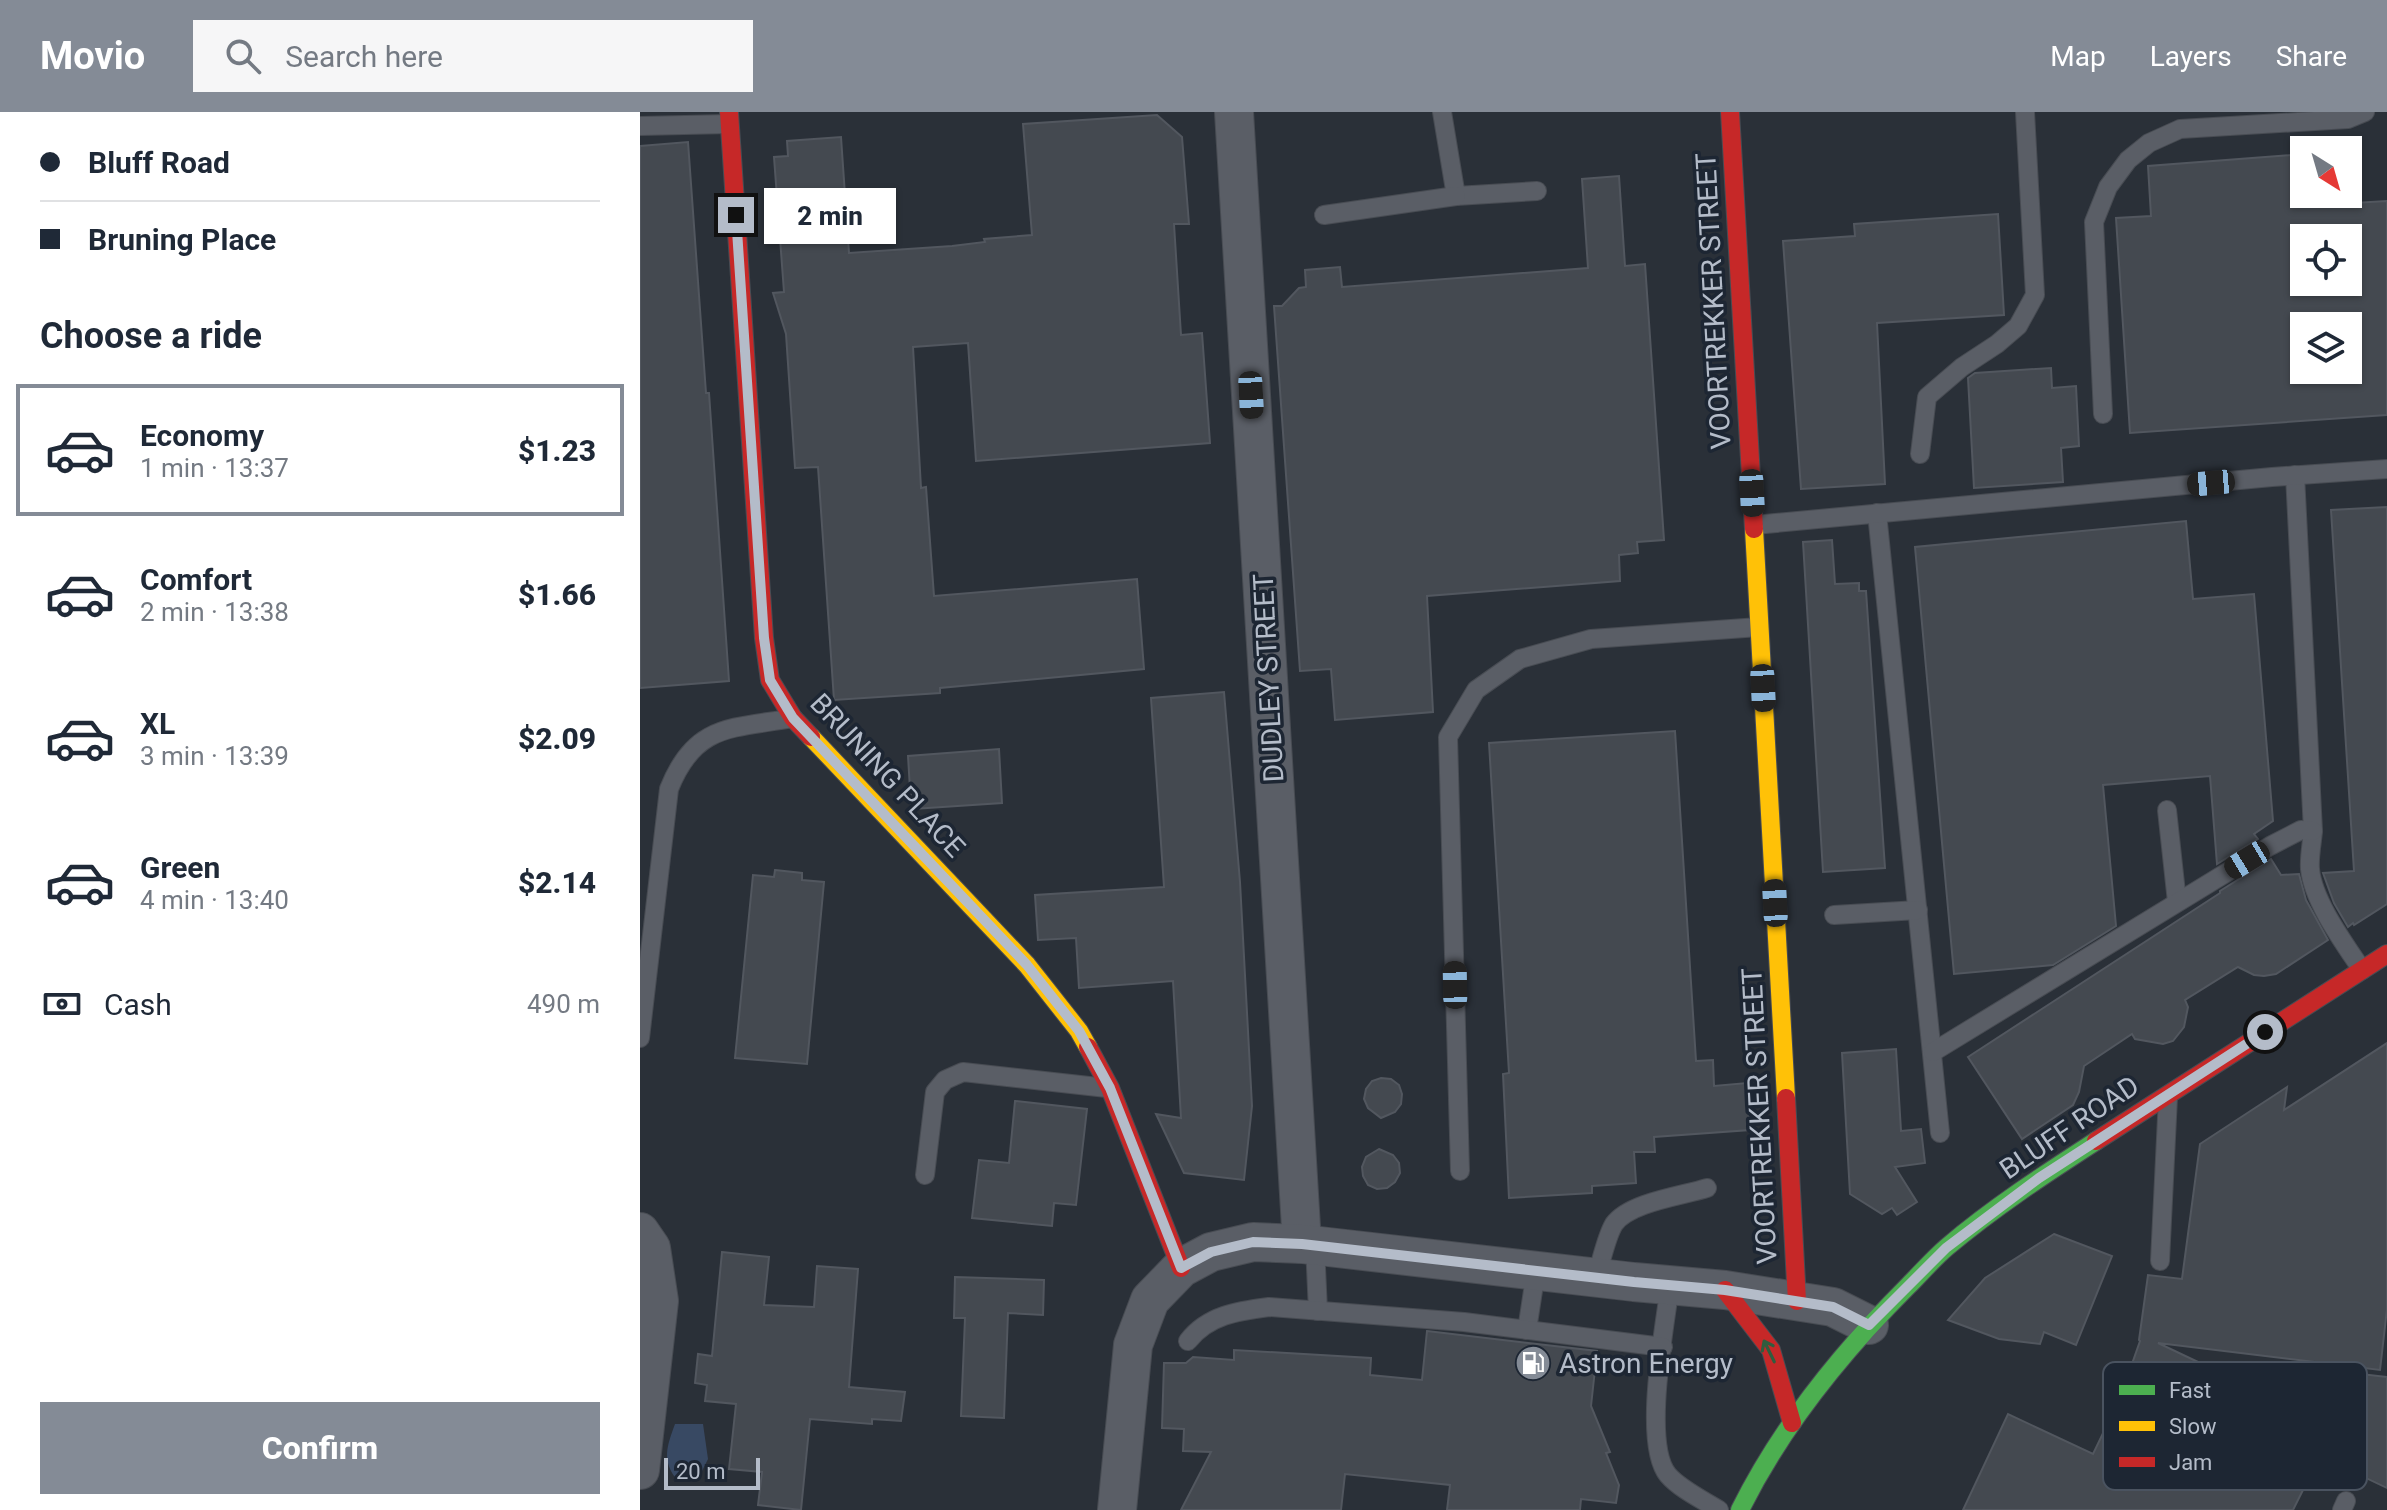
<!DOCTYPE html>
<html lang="en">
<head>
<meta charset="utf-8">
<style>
  body { margin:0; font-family:Roboto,sans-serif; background:#f6f6f7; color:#1f2937; height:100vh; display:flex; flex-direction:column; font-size:30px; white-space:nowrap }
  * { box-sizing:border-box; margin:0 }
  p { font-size:26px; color:#747a83 }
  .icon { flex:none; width:44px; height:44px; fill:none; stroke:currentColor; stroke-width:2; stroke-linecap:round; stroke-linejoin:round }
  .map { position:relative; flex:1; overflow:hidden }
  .panel { display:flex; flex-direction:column; background:#fff; width:640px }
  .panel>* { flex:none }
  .top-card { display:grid; align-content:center; height:176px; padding:0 40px; background:#fff }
  .needle { width:52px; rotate:143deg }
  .tools { position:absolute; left:1650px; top:24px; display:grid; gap:16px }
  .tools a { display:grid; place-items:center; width:72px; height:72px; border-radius:0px; background:#fff; box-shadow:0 2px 6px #0004; font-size:40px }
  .scale { position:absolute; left:24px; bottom:20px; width:96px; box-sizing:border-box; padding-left:8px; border:4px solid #b4bcc9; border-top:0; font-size:22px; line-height:28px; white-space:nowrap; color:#b4bcc9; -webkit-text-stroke:6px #1d2633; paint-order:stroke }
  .end { position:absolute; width:36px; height:36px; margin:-18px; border:10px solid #b4bcc9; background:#111; box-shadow:0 0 0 4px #111 }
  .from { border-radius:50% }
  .bubble { position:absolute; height:56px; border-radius:0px; background:#fff; box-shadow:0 2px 6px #0004; font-size:26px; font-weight:800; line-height:56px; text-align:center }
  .car { position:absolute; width:24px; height:48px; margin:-24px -12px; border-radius:10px; box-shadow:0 0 6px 2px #0007; background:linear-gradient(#222 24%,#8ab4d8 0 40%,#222 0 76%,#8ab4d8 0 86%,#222 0) }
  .top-card b { display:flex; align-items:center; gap:28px; height:76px; font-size:30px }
  .top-card b+b { border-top:2px solid #e0e1e3 }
  .top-card i { width:20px; height:20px; background:#1f2937 }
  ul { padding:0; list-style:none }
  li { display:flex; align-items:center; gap:24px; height:132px; margin:0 16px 12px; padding:0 24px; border:4px solid transparent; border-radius:0px }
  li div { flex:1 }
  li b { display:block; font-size:30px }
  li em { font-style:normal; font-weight:800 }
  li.on { border-color:#848b96 }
  li>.icon { width:72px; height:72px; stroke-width:1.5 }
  h2 { padding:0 40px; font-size:36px; line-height:96px }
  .pay { display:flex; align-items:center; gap:20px; height:88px; padding:0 40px; font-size:30px }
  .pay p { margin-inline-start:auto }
  .action { display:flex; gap:16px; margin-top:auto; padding:16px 40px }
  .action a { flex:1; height:92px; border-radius:0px; background:#848b96; color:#fff; font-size:32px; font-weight:800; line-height:92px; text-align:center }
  header { display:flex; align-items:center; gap:48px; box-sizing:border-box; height:112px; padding:0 40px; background:#848b96; color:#fff }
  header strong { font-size:38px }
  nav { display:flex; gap:44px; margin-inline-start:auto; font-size:28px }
  .search { width:560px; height:72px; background:#f6f6f7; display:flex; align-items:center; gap:20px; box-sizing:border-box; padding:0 28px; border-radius:0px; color:#747a83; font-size:30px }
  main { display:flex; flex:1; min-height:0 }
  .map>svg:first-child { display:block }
  .water { fill:#384963 }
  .building { fill:#444950; stroke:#52575f; stroke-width:2; fill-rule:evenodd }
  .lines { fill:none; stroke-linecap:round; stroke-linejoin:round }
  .lane-casing { stroke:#484c53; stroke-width:20 }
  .street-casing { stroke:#484c53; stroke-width:40 }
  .fast-casing { stroke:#484c53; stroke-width:20 }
  .slow-casing { stroke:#484c53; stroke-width:20 }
  .jam-casing { stroke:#484c53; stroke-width:20 }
  .lane { stroke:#5a5e66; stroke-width:18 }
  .street { stroke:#5a5e66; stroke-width:38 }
  .fast { stroke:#4caf50; stroke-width:18 }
  .slow { stroke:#ffc107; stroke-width:18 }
  .jam { stroke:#c62828; stroke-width:18 }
  .oneway { stroke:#305d3f }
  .route { stroke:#b4bcc9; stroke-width:10 }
  .labels { text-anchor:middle; stroke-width:7; stroke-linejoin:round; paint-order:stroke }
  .street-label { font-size:28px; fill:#b4bcc9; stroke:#1d2633 }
  .poi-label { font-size:28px; fill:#b4bcc9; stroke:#1d2633; text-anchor:start }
  .key { fill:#1d2633; stroke:#4a5360; stroke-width:2 }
  .key-label { font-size:22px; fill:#b4bcc9 }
</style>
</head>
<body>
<header>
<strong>Movio</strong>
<div class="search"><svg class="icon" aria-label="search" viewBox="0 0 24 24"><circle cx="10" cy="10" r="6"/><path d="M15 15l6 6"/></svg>Search here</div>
<nav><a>Map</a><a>Layers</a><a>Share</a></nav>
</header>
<main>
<section class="panel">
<div class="top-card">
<b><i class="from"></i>Bluff Road</b>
<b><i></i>Bruning Place</b>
</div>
<h2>Choose a ride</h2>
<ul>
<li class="on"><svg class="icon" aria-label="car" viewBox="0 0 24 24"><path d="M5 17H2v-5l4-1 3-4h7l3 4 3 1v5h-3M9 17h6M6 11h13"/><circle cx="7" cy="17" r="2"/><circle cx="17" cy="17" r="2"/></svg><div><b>Economy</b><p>1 min · 13:37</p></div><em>$1.23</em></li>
<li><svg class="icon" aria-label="car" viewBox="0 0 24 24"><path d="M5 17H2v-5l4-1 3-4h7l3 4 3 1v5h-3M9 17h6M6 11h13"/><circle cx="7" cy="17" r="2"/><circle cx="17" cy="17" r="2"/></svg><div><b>Comfort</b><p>2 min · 13:38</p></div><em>$1.66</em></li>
<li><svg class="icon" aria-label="car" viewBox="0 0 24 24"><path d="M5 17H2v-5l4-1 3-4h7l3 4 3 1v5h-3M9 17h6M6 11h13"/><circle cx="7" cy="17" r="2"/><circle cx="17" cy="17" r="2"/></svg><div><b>XL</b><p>3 min · 13:39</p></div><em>$2.09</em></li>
<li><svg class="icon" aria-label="car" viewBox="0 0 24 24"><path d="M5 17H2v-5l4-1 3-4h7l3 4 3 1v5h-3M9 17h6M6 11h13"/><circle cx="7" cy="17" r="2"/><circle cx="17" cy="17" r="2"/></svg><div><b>Green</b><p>4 min · 13:40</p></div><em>$2.14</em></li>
</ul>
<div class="pay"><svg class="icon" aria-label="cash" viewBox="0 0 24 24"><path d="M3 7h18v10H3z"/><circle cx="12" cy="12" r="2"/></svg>Cash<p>490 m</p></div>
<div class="action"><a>Confirm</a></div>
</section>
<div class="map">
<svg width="1747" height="1398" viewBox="0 0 1747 1398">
  <rect width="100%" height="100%" fill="#2a3038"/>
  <!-- water -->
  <path class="water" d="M35 1312H63L68 1347 59 1365 38 1369C21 1349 27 1334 35 1312Z"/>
  <!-- building -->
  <g class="building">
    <path d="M517 3 542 25 549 112H534L541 223 562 221 570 331 336 349 328 231 273 235 281 376 286 375 294 484 497 467 504 557 300 576V581L194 588 178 355 155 356 146 222 133 181 144 180 134 45 148 44 147 29 201 25 209 141 312 134 345 130 344 127 392 123 383 12Z"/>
    <path d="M48 30 66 281H69L89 569 0 576V34Z"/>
    <path d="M1708 39H1710L1714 91 1747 89V303L1490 321 1476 106 1511 104 1508 54 1664 42V82H1708ZM1664 126H1708V170H1664ZM1664 214H1708V258H1664Z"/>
    <path d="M979 64 985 154 1005 152 1024 428 997 430 998 441 979 443 980 469 787 484 793 600 695 608 691 557 660 559 634 194H642L659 176 666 175 665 158 700 155 702 175 948 156 942 67Z"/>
    <path d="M1358 102 1364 203 1237 211 1245 372 1161 377 1143 129 1215 124 1214 112Z"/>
    <path d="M1411 256 1412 276 1436 274 1439 334 1421 336 1423 370 1334 376 1328 266 1335 261Z"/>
    <path d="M1747 395V792L1714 813 1713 811 1708 815 1694 791 1683 761 1714 759 1691 398Z"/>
    <path d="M1546 409 1553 487 1614 482 1633 709 1614 722 1618 727 1577 752 1570 664 1463 673 1476 814 1413 853 1314 862 1275 435Z"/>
    <path d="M1192 428 1195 472 1219 471V479H1226L1245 756 1183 760 1163 430Z"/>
    <path d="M584 580 600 770 612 994 604 1068 544 1061 516 1002 541 1006 533 869 439 876 436 826 398 828 395 783 524 775 511 586Z"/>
    <path d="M1035 619 1056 949 1073 948 1074 974 1107 971 1110 1018 1014 1025 1015 1040H994L996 1071 952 1074V1081L869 1086 863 962 869 961 849 631Z"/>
    <path d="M359 637 362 691 273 697 271 694 268 644Z"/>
    <path d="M1631 747 1641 763 1659 762 1666 788 1688 828 1636 862 1624 864 1614 863 1598 855 1545 888 1548 895 1544 915 1533 929 1523 932 1495 927 1492 922 1444 954 1439 980 1433 993 1382 1027 1328 945 1580 781V779Z"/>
    <path d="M135 758 162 761V768L184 770 167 952 95 946 113 763 134 765Z"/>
    <path d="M1747 931V1197L1740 1258 1518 1231 1695 1315 1721 1262 1747 1265V1376L1680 1344 1653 1398H1323L1368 1302 1453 1342 1480 1286 1500 1229 1499 1228 1508 1163 1542 1167 1560 1032 1647 975 1644 998Z"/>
    <path d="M1256 937 1261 1019 1281 1017 1285 1051 1255 1055 1277 1090 1257 1103 1252 1096 1242 1102 1210 1082 1202 941Z"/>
    <path d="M741 966 751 967 759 973 762 982 761 992 755 1000 741 1006 728 996 724 987 726 977 732 969Z"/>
    <path d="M375 989 447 997 436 1093 414 1091 412 1114 332 1106 339 1048 369 1051Z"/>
    <path d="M739 1037 753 1043 759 1051 760 1061 755 1070 747 1076 737 1077 728 1073 723 1064 722 1055 726 1045Z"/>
    <path d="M1414 1122 1472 1144 1436 1233 1404 1220 1400 1232 1359 1227 1308 1208 1345 1166Z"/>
    <path d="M82 1140 129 1145 124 1193 174 1195 177 1154 218 1157 209 1275 265 1280 261 1309 232 1307V1312L170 1307 161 1398 118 1393 122 1360 89 1357 96 1292 65 1289 67 1273 55 1271 58 1242 72 1244Z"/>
    <path d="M315 1165 404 1168 403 1203 368 1201 364 1306 321 1304 325 1206H314Z"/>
    <path d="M787 1219 957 1239 951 1294 970 1340 966 1341 979 1373 976 1391 941 1387 940 1398H807L810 1373 705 1362 701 1398H541L571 1340 543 1339 544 1317 522 1316 524 1251H546L553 1245 594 1248V1238L731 1246 730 1263 782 1268Z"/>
  </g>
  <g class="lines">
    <defs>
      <g id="lane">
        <path d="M802 0 816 84 897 79"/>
        <path d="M0 14 89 12"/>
        <path d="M684 103 816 84"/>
        <path d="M1463 302 1454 110 1468 75 1488 48 1509 31 1540 17 1708 7 1725 0"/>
        <path d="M1280 342 1287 285 1322 255 1357 232 1378 214 1395 183 1385 0"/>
        <path d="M1655 363 1673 719C1672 731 1669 745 1670 757 1673 789 1704 831 1722 858"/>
        <path d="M1237 401 1300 1021"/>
        <path d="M1114 413 1632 365 1747 357"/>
        <path d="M1527 698 1537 790"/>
        <path d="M1194 803 1278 798"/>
        <path d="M0 926 29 677C55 611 92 617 153 606"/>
        <path d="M1293 940 1630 734 1661 718 1673 719"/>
        <path d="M820 1059 808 625 836 578 880 547 951 527 1119 515"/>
        <path d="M285 1063 295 980 305 968 323 960 467 976"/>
        <path d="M675 1134 678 1199"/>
        <path d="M1520 1149 1528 985"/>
        <path d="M956 1166C961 1151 966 1125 974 1112 990 1090 1042 1084 1067 1076"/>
        <path d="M1030 1173C1025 1214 1002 1332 1028 1363 1040 1377 1063 1388 1079 1398"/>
        <path d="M887 1218 896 1159"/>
        <path d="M548 1229C568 1203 598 1199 629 1195L824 1210 1023 1235"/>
        <path d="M1702 1398 1706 1389"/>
      </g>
      <g id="street">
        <path d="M594 0 662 1132"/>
        <path d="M0 1120 11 1136 19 1189 0 1358"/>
        <path d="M477 1398 493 1233 510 1188 541 1156 571 1140 613 1130 662 1132 994 1170 1085 1178 1193 1195 1229 1213"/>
      </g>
      <path id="fast" d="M1100 1398C1141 1315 1202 1240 1268 1174 1281 1161 1293 1147 1307 1135 1353 1096 1405 1062 1456 1029"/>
      <g id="slow">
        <path d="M1114 417 1146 986"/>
        <path d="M171 625 387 853 439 919 448 935"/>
      </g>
      <g id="jam">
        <path d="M89 0 124 526 130 568 153 606 171 625"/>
        <path d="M1090 0 1114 417"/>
        <path d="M448 935 470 976 541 1156"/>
        <path d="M1146 986 1157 1189"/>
        <path d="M1456 1029 1747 842"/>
        <path d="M1085 1178 1131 1238 1152 1311"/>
      </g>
    </defs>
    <!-- lane casing -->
    <use href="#lane" class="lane-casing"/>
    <!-- street casing -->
    <use href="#street" class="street-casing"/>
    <!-- fast casing -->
    <use href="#fast" class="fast-casing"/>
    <!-- slow casing -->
    <use href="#slow" class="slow-casing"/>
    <!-- jam casing -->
    <use href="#jam" class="jam-casing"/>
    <!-- lane -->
    <use href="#lane" class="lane"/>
    <!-- street -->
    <use href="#street" class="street"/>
    <!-- fast -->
    <use href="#fast" class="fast"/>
    <!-- slow -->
    <use href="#slow" class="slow"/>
    <!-- jam -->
    <use href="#jam" class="jam"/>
  </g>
  <!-- one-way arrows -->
  <defs><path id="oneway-shaft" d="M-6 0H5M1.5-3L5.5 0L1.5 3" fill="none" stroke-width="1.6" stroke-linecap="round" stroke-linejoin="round" transform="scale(2)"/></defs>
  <use class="oneway" href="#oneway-shaft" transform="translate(1129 1239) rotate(-116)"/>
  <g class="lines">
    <!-- route -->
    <path class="route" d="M96 103 124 526 130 568 153 606 387 853 439 919 470 976 541 1156 571 1140 613 1130 662 1132 994 1170 1085 1178 1193 1195 1229 1213 1306 1136 1399 1066 1625 920"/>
  </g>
  <!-- icons -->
  <defs>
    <symbol id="fuel-disc" viewBox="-11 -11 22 22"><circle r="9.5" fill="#848b96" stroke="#1d2633"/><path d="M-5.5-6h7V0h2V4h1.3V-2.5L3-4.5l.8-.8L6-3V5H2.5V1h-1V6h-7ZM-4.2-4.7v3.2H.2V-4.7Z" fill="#fff"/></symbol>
  </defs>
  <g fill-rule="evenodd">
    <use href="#fuel-disc" x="873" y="1231" width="40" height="40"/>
  </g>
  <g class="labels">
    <!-- street labels -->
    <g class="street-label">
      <text transform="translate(1073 189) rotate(-93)" y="10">VOORTREKKER STREET</text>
      <text transform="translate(628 566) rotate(-93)" y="10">DUDLEY STREET</text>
      <text transform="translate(248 663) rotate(47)" y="10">BRUNING PLACE</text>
      <text transform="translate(1119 1004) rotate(-93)" y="10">VOORTREKKER STREET</text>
      <text transform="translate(1429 1015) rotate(-34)" y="10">BLUFF ROAD</text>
    </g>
    <!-- poi labels -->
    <g class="poi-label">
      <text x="919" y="1261">Astron Energy</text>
    </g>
  </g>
  <!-- legend -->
  <rect x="1463" y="1250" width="264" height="128" rx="12" class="key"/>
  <rect x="1479" y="1273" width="36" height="10" fill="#4caf50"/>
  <rect x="1479" y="1309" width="36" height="10" fill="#ffc107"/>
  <rect x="1479" y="1345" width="36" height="10" fill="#c62828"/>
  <g class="key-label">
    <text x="1529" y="1286">Fast</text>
    <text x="1529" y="1322">Slow</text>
    <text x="1529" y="1358">Jam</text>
  </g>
</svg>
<div class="tools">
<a><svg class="needle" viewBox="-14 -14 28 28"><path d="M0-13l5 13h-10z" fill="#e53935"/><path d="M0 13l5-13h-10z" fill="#747a83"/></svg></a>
<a><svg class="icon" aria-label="locate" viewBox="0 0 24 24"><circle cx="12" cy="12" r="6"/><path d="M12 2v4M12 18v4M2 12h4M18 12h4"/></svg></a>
<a><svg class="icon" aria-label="layers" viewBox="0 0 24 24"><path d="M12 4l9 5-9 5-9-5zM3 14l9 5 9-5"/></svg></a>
</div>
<div class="scale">20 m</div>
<i class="end from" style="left:1625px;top:920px"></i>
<i class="end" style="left:96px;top:103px"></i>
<div class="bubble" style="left:124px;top:76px;width:132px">2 min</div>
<i class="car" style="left:611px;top:283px;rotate:177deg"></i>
<i class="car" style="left:1571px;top:371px;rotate:265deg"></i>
<i class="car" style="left:1112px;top:381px;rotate:177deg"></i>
<i class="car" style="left:1123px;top:576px;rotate:177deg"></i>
<i class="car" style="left:1607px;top:748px;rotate:239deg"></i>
<i class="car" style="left:1135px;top:791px;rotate:357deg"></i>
<i class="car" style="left:815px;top:873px;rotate:359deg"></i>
</div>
</main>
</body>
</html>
